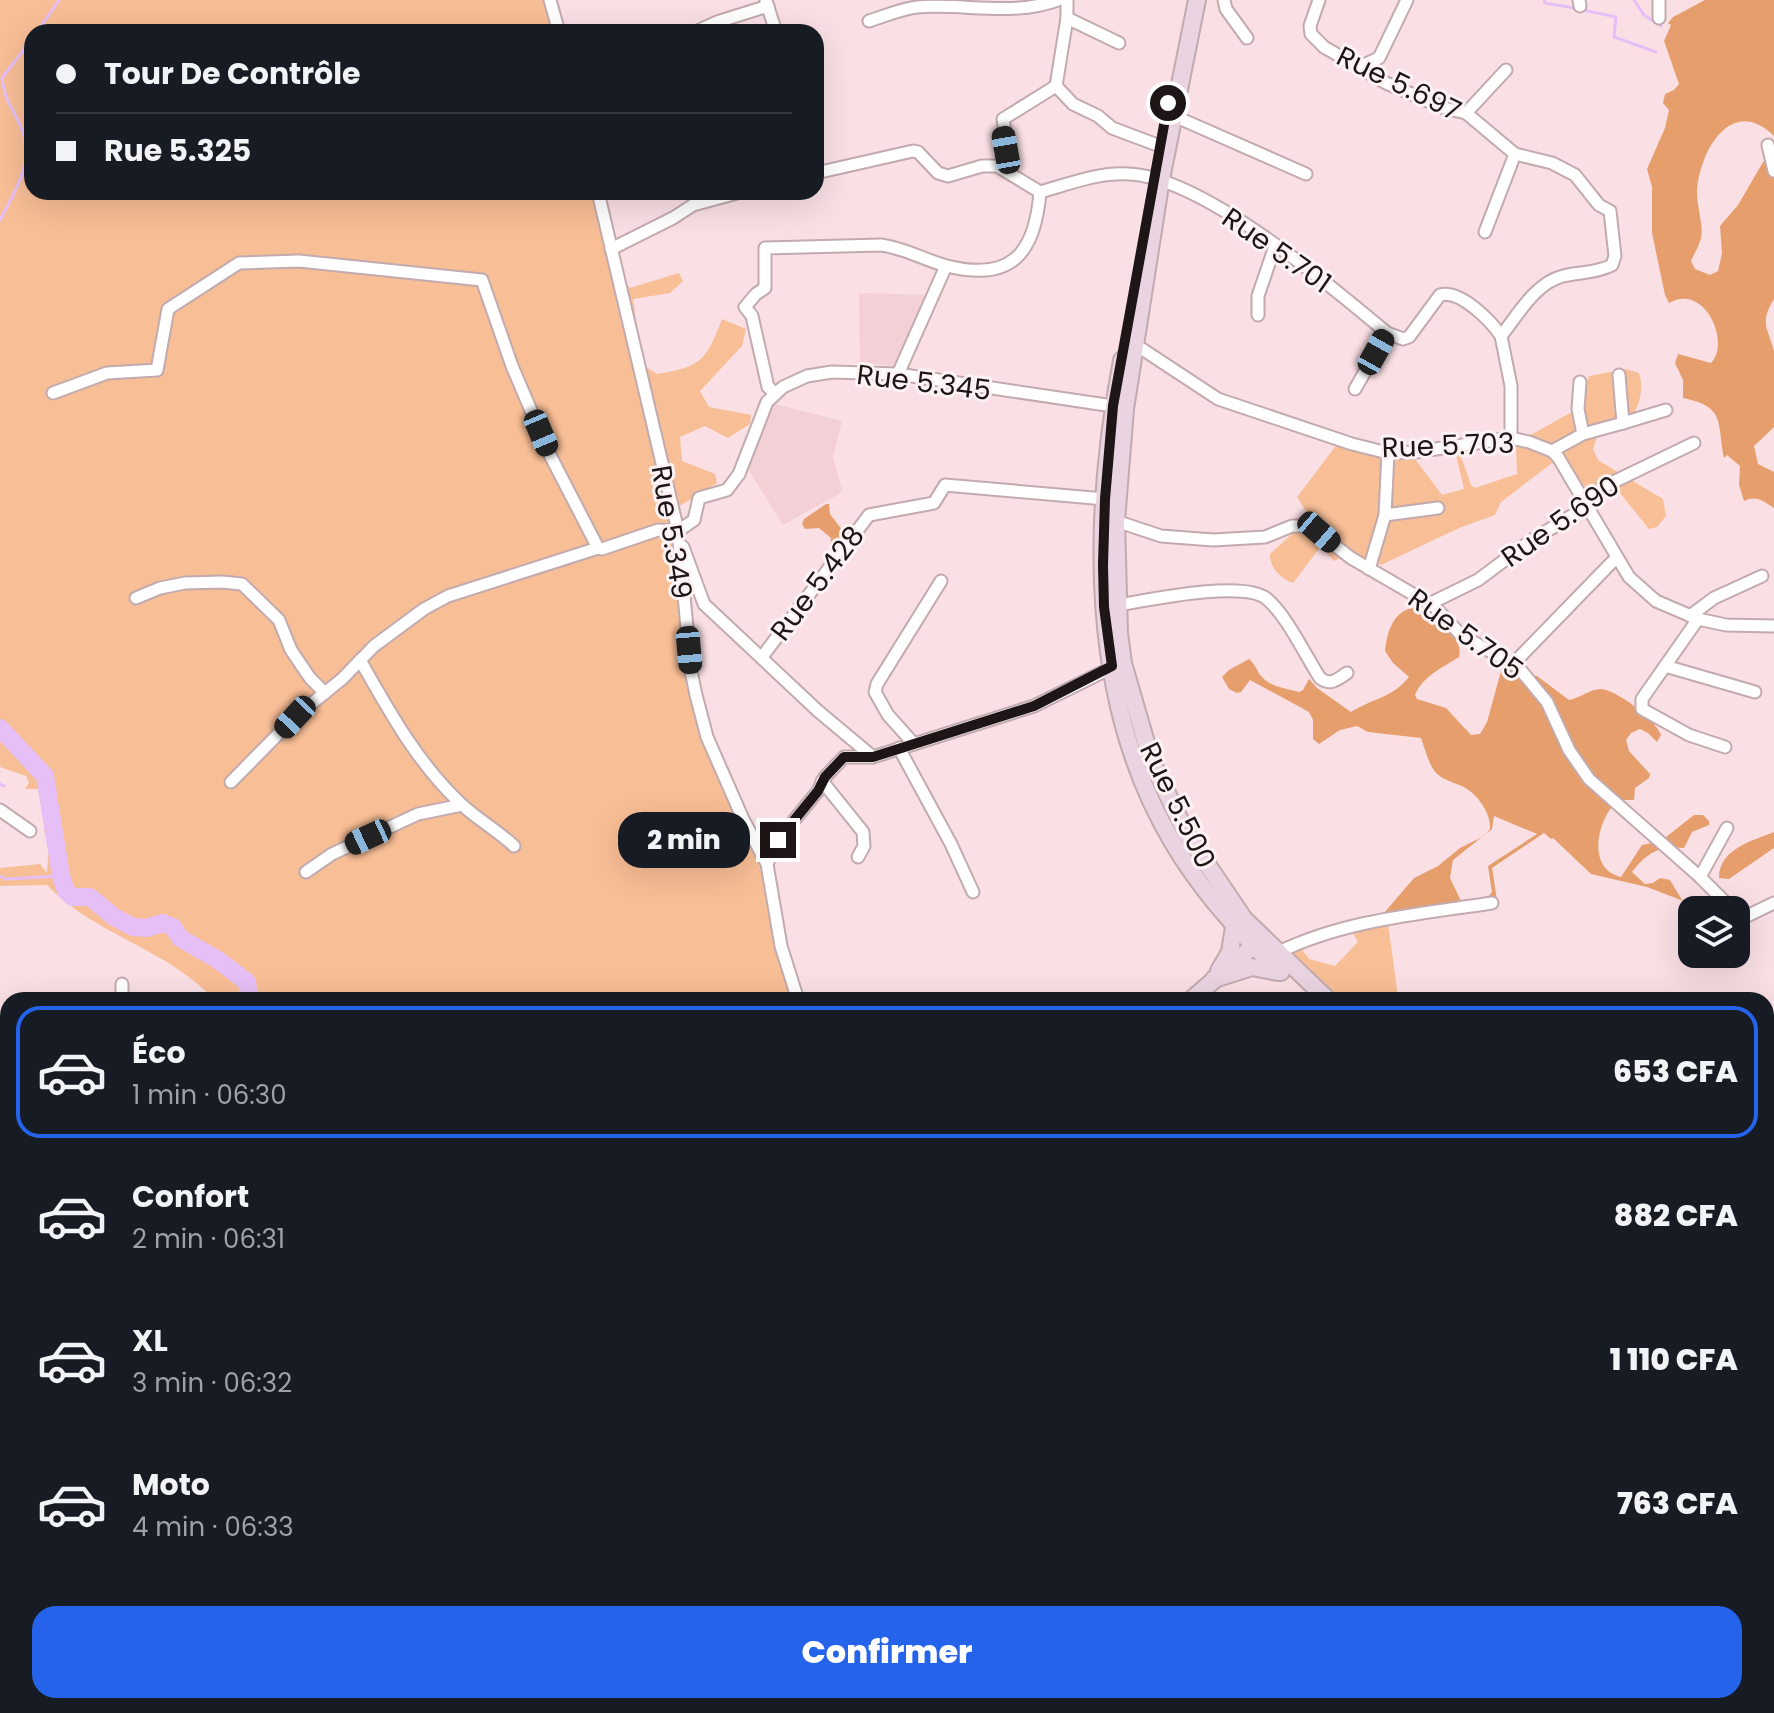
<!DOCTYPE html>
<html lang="fr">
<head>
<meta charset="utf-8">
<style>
  body { margin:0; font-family:Poppins,sans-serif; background:#242831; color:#f1f3f6; height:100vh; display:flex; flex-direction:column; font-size:30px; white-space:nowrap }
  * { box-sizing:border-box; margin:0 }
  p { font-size:26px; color:#9ea1a6 }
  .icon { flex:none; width:44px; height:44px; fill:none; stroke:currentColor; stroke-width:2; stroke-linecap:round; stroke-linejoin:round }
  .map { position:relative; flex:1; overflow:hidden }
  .panel { position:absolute; left:0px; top:992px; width:1774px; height:722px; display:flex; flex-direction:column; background:#171b24; border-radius:24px 24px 0 0; box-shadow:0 8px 32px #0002 }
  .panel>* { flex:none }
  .banner { position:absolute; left:24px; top:24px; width:800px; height:176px; border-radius:24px; box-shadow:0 8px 32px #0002; display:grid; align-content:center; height:176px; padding:0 32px; background:#171b24 }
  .fabs { position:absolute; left:1678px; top:896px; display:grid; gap:16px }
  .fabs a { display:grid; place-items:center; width:72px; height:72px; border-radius:16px; background:#171b24; box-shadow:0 8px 32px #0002; font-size:40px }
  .end { position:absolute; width:36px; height:36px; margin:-18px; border:10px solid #1e1517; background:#fff; box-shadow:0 0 0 4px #fff }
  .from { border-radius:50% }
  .bubble { position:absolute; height:56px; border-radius:24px; background:#171b24; box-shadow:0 8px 32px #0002; font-size:26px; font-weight:800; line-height:56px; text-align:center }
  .car { position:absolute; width:24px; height:48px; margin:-24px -12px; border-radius:10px; box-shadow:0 0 6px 2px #0007; background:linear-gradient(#222 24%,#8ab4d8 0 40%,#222 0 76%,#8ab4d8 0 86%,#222 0) }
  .banner b { display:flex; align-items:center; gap:28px; height:76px; font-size:30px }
  .banner b+b { border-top:2px solid #363941 }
  .banner i { width:20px; height:20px; background:#f1f3f6 }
  ul { padding:14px 0 0; list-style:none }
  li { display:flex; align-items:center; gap:24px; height:132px; margin:0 16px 12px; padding:0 16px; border:4px solid transparent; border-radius:24px }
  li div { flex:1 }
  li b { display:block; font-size:30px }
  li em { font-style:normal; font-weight:800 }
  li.on { border-color:#2563eb }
  li>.icon { width:72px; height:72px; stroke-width:1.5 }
  .button { display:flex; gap:16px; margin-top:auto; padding:16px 32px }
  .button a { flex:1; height:92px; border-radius:24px; background:#2563eb; color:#fff; font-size:32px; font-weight:800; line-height:92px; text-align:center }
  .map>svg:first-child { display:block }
  .built { fill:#f2d0d6 }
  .green { fill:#f8be96 }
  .forest { fill:#e69f6c; fill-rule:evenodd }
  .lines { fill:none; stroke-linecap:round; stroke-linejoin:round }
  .stream { stroke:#e5bff6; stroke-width:3 }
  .river { stroke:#e5bff6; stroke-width:18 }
  .street-casing { stroke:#c2aaae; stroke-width:15 }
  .secondary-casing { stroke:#c2aaae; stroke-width:20 }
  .street { stroke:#fff; stroke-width:11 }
  .secondary { stroke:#ead4e2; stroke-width:16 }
  .route { stroke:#1e1517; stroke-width:10 }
  .labels { text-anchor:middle; stroke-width:6; stroke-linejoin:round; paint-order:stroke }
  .street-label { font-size:28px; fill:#1e1517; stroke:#fcf2f4 }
</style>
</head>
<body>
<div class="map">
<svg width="1774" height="1713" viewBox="0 0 1774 1713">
  <rect width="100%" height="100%" fill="#fae0e5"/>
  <!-- built -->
  <g class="built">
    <path d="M859 293 928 295 904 360 896 366 860 363Z"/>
    <path d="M764 401 842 421 833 457 842 490 839 494 783 525 744 463Z"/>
  </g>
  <!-- green -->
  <g class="green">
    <path d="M0 0H549L556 32H32V192H594L624 282 630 288 679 273 683 281 670 293 633 299 642 364 657 374C702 367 706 360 722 319L746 329 742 346 700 391 709 407 751 415 750 424 728 438 705 426 680 437 682 461 715 474 717 483 678 507 672 515 707 743 760 868 795 1000H214C169 949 94 935 47 885L0 886V868L40 864 47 873 49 841 44 831 48 818 42 789H25L29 783 26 776 0 767Z"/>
    <path d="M1626 369 1639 373C1644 388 1640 402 1633 416L1599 430 1593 449 1598 460 1663 499 1666 516 1657 527 1649 529 1615 487 1588 499 1556 465 1552 463 1501 502 1495 515 1459 528 1381 565 1352 553 1334 561 1322 548 1318 550 1293 583C1280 578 1270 568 1270 554L1310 518 1297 497 1338 443 1364 452 1415 459 1442 495 1464 489 1456 454H1460L1471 485 1475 488 1517 474 1516 446 1518 442 1579 408 1589 376Z"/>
    <path d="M1387 917 1398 996 1401 1000H1313L1278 954 1298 944 1309 959 1335 966 1358 942 1349 926Z"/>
    <path d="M1774 1240V1508L1766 1513V1250Z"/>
    <path d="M430 1706H830L832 1713H415Z"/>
  </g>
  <!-- forest -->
  <g class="forest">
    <path d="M1705 0H1774V136C1732 95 1701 149 1697 189 1696 204 1704 226 1701 238 1699 246 1694 254 1691 261L1695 269 1710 275 1718 271 1722 253 1720 226 1738 205 1766 157 1774 152V299C1759 323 1768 328 1774 351 1774 365 1774 410 1774 427L1754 446 1758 464 1774 472V508C1763 501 1757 495 1744 501L1739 485 1740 466 1727 455 1724 458C1717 420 1725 407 1683 398V380L1675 363 1678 354 1711 363C1731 343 1705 282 1669 303L1665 295 1652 233V187L1647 169 1665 128 1669 110 1663 103 1665 94 1674 90 1679 84 1664 41 1671 25 1668 23 1673 17Z"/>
    <path d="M826 504H829L830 514 849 539 840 549 830 548 831 538 819 528 805 529 802 524 804 519Z"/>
    <path d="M1412 608C1431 615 1465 634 1459 657 1442 668 1423 676 1415 695L1417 699 1446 708 1471 735 1480 734 1487 722 1503 664 1524 674 1537 676 1569 700C1580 698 1588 690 1600 689 1616 689 1656 720 1661 735L1657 742 1648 733 1640 729 1631 733 1626 740 1629 751 1650 774 1649 778 1635 788 1634 800H1618C1598 818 1585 868 1621 877L1642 845 1661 841 1694 815H1703L1709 821V825L1692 832 1684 848C1659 846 1647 852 1632 872L1645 884 1653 883 1660 878 1670 880 1682 900 1691 901 1707 898 1720 910 1699 907 1647 887 1591 874 1553 838 1551 839 1544 833 1492 868 1497 900 1389 916 1384 913 1414 878 1438 866 1460 848 1484 836 1490 829C1491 815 1481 800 1470 791 1460 783 1445 782 1436 773 1428 763 1425 749 1421 738L1368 732 1357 726 1340 730 1319 744 1313 739V720L1309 712 1250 680 1241 692 1237 693 1229 689 1222 677 1229 670 1249 659C1255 664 1256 669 1261 676 1270 687 1285 688 1299 692L1303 690 1309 679 1317 688 1351 712C1373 698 1391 699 1409 677L1393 663 1385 651C1387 633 1392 613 1412 608ZM1494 816 1537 834 1488 866 1492 892 1489 896 1461 901 1450 878 1453 860 1492 829Z"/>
    <path d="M1774 832V848L1729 879 1719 878C1719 849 1752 841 1774 832Z"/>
    <path d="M1766 1050H1774V1126L1766 1123Z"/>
  </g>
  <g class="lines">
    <!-- stream -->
    <g class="stream">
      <path d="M1544 0 1545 3 1575 8"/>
      <path d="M1634 0 1644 15 1661 26"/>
      <path d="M1583 10 1616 17 1614 37 1656 52"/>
      <path d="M37 32 59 0"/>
      <path d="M0 220C16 190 36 160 20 125 11 104 6 105 2 78L32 39"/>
      <path d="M0 784 4 786"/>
      <path d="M0 876 6 879 61 876"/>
    </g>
    <!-- river -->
    <g class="river">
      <path d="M0 728 45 776 61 876 66 891 72 897H90L114 917 133 927 146 928 163 923 173 927 180 938 218 960 247 982 249 997 252 1000"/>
      <path d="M1766 1078 1774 1081"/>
    </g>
    <defs>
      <g id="street">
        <path d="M550 0 559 32"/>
        <path d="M1224 0 1226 9 1247 38"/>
        <path d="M1319 0 1310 26 1311 34 1324 47 1386 83 1444 108 1466 113 1515 154 1552 163 1575 175 1599 205 1610 211 1615 256 1612 265C1597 273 1579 272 1563 276 1535 283 1518 315 1501 336L1511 386V438"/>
        <path d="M1579 0 1580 6"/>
        <path d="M766 1 776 32"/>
        <path d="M1067 18 1119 43"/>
        <path d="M1659 18V0"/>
        <path d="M869 21C885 16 900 9 917 7 964 3 1012 17 1058 0"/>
        <path d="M695 32 717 22 768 6"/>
        <path d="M1359 67 1379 58 1407 0"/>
        <path d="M1056 86 1067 18V0"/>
        <path d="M1466 113 1506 70"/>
        <path d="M1174 116 1306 174"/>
        <path d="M1768 145 1774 171"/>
        <path d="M816 173 913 151 918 152 938 173 948 176 982 166H997L1040 192C1069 184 1098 172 1129 174 1202 177 1330 285 1387 333"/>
        <path d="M1011 173 1003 119 1056 86 1073 104 1098 116 1112 128 1160 146"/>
        <path d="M598 192 678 531 691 671 696 695 707 737 743 819 767 864 781 946 798 1000"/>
        <path d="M1485 232 1515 154"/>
        <path d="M611 249 673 218 693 205 741 192"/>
        <path d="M1258 315V296L1275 246"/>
        <path d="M1136 345 1218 399 1352 444 1388 453 1415 452 1511 438 1529 442 1552 451 1558 457 1629 577 1656 601 1698 619 1642 699V709L1689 735 1725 747"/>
        <path d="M898 374 946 266"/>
        <path d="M1580 382 1578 409 1583 434"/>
        <path d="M1355 389 1387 333 1403 339 1409 337 1440 295C1460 289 1491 321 1501 336"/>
        <path d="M53 393 107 373 157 370 168 309 239 263 299 261 482 280 512 366 550 455 598 548"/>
        <path d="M775 393 768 387 752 316 745 307 756 294 765 288V248L881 245C905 248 924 260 947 266 1011 282 1035 254 1040 192"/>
        <path d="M1623 423 1666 410"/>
        <path d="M1552 451 1583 434 1623 423 1619 375"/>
        <path d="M1385 515 1438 508"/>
        <path d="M1116 521 1161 536 1213 540 1265 537 1292 526H1310L1351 558 1435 607 1461 635 1518 667 1547 702 1569 750 1589 779 1700 877 1733 910"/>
        <path d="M678 531 694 520 699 498 727 490 739 474 767 402 783 387 807 376 832 372 898 374 1113 406"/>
        <path d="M683 547 704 604 818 711 873 757"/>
        <path d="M1369 569 1385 515 1388 453"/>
        <path d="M136 598 160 588 185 583 222 582 242 584 279 620 291 650 310 678 325 693"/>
        <path d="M1429 604 1478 580 1529 542 1573 515 1586 505 1594 494 1605 486 1694 443"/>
        <path d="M1113 606C1144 601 1244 579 1267 599 1287 616 1305 655 1320 678 1330 686 1337 680 1347 673"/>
        <path d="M1690 616 1714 598 1762 576"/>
        <path d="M1698 619 1726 625 1774 626"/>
        <path d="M762 657 869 515 934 503 945 485 1105 499"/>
        <path d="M360 660C388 709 415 759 456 799 473 817 496 829 514 846"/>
        <path d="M1513 664 1616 558"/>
        <path d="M1665 666 1755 692"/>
        <path d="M914 744 888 715 875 692 877 684 941 581"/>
        <path d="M899 748 951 844 973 892"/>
        <path d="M822 781 863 832 864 846 858 857"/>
        <path d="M231 782 295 717 342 679 374 646 424 609 448 596 598 548 602 549 658 530 678 531"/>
        <path d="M0 810 30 831"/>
        <path d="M767 864 778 840 818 791 825 777 844 757H873L1034 706 1117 665"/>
        <path d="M306 872 332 854 418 814 462 805"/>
        <path d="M1700 877 1727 828"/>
        <path d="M1736 913 1745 917 1774 903"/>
        <path d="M1277 953C1344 920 1420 914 1492 903"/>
        <path d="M122 984V1000"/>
        <path d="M0 1024H8"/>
        <path d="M0 1133 8 1132"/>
        <path d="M0 1206 8 1207"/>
        <path d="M1766 1232 1774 1234"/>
        <path d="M0 1363 8 1361"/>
        <path d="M0 1524 1 1528"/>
        <path d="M99 1706 101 1713"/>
        <path d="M169 1706 171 1713"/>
        <path d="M702 1706 704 1713"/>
        <path d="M1337 1706 1339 1713"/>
        <path d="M1402 1706 1403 1708"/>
        <path d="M1487 1706 1488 1713"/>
        <path d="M0 1709 39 1706"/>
        <path d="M649 1713 668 1706"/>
        <path d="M1179 1713 1194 1706"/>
      </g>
      <g id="secondary">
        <path d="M1197 0 1161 179 1125 409 1116 521 1119 633 1123 663 1151 760 1186 833 1244 919 1328 1000"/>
        <path d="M1122 360C1092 518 1088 699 1172 841 1201 891 1239 933 1281 972"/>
        <path d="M1219 971 1230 952 1234 927"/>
        <path d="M1214 979 1252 967 1278 972"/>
        <path d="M1191 1000 1259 941"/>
        <path d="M0 1459 8 1457"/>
        <path d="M1766 1508 1774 1521"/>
        <path d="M1766 1536 1774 1549"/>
      </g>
    </defs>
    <!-- street casing -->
    <use href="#street" class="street-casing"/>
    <!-- secondary casing -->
    <use href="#secondary" class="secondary-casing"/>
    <!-- street -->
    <use href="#street" class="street"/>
    <!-- secondary -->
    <use href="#secondary" class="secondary"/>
  </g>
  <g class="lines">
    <!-- route -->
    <path class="route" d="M778 840 818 791 825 777 844 757H873L1034 706 1112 666 1104 607 1103 565 1105 499 1113 406 1168 103"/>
  </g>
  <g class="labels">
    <!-- street labels -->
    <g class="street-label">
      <text transform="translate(1399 83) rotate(26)" y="10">Rue 5.697</text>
      <text transform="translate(1277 250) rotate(35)" y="10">Rue 5.701</text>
      <text transform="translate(924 382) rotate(7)" y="10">Rue 5.345</text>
      <text transform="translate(1448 445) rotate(-2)" y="10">Rue 5.703</text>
      <text transform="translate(1560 521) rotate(-35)" y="10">Rue 5.690</text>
      <text transform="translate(672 532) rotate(81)" y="10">Rue 5.349</text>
      <text transform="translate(817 583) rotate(-53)" y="10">Rue 5.428</text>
      <text transform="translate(1466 634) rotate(36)" y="10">Rue 5.705</text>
      <text transform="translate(1178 805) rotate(64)" y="10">Rue 5.500</text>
    </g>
  </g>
</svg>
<div class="fabs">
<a><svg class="icon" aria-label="layers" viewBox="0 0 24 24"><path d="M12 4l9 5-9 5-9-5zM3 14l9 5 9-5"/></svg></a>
</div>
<i class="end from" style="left:1168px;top:103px"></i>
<i class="end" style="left:778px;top:840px"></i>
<div class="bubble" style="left:618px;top:812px;width:132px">2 min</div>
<i class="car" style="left:1006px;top:150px;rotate:350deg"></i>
<i class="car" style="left:1376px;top:352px;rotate:29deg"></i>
<i class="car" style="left:541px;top:433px;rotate:157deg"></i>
<i class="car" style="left:1319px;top:532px;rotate:131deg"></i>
<i class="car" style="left:689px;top:650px;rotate:175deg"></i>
<i class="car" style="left:295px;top:717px;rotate:223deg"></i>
<i class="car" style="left:368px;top:837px;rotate:245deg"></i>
<div class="banner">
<b><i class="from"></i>Tour De Contrôle</b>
<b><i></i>Rue 5.325</b>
</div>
<section class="panel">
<ul>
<li class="on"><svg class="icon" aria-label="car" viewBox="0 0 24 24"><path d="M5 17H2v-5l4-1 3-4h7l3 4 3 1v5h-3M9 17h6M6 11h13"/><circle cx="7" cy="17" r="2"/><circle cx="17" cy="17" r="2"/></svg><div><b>Éco</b><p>1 min · 06:30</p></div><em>653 CFA</em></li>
<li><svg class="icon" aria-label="car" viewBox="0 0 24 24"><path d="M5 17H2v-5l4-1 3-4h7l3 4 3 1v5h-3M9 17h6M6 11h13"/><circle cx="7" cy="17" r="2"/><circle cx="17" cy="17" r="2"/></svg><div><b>Confort</b><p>2 min · 06:31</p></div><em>882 CFA</em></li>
<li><svg class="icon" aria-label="car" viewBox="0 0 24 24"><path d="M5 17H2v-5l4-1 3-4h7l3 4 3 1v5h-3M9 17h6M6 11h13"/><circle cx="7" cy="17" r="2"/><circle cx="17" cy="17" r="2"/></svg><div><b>XL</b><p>3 min · 06:32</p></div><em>1 110 CFA</em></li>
<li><svg class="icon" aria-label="car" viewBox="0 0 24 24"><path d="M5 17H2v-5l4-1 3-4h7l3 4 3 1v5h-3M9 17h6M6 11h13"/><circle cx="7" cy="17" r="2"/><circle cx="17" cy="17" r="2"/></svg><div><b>Moto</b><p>4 min · 06:33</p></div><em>763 CFA</em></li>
</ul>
<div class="button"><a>Confirmer</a></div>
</section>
</div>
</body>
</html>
